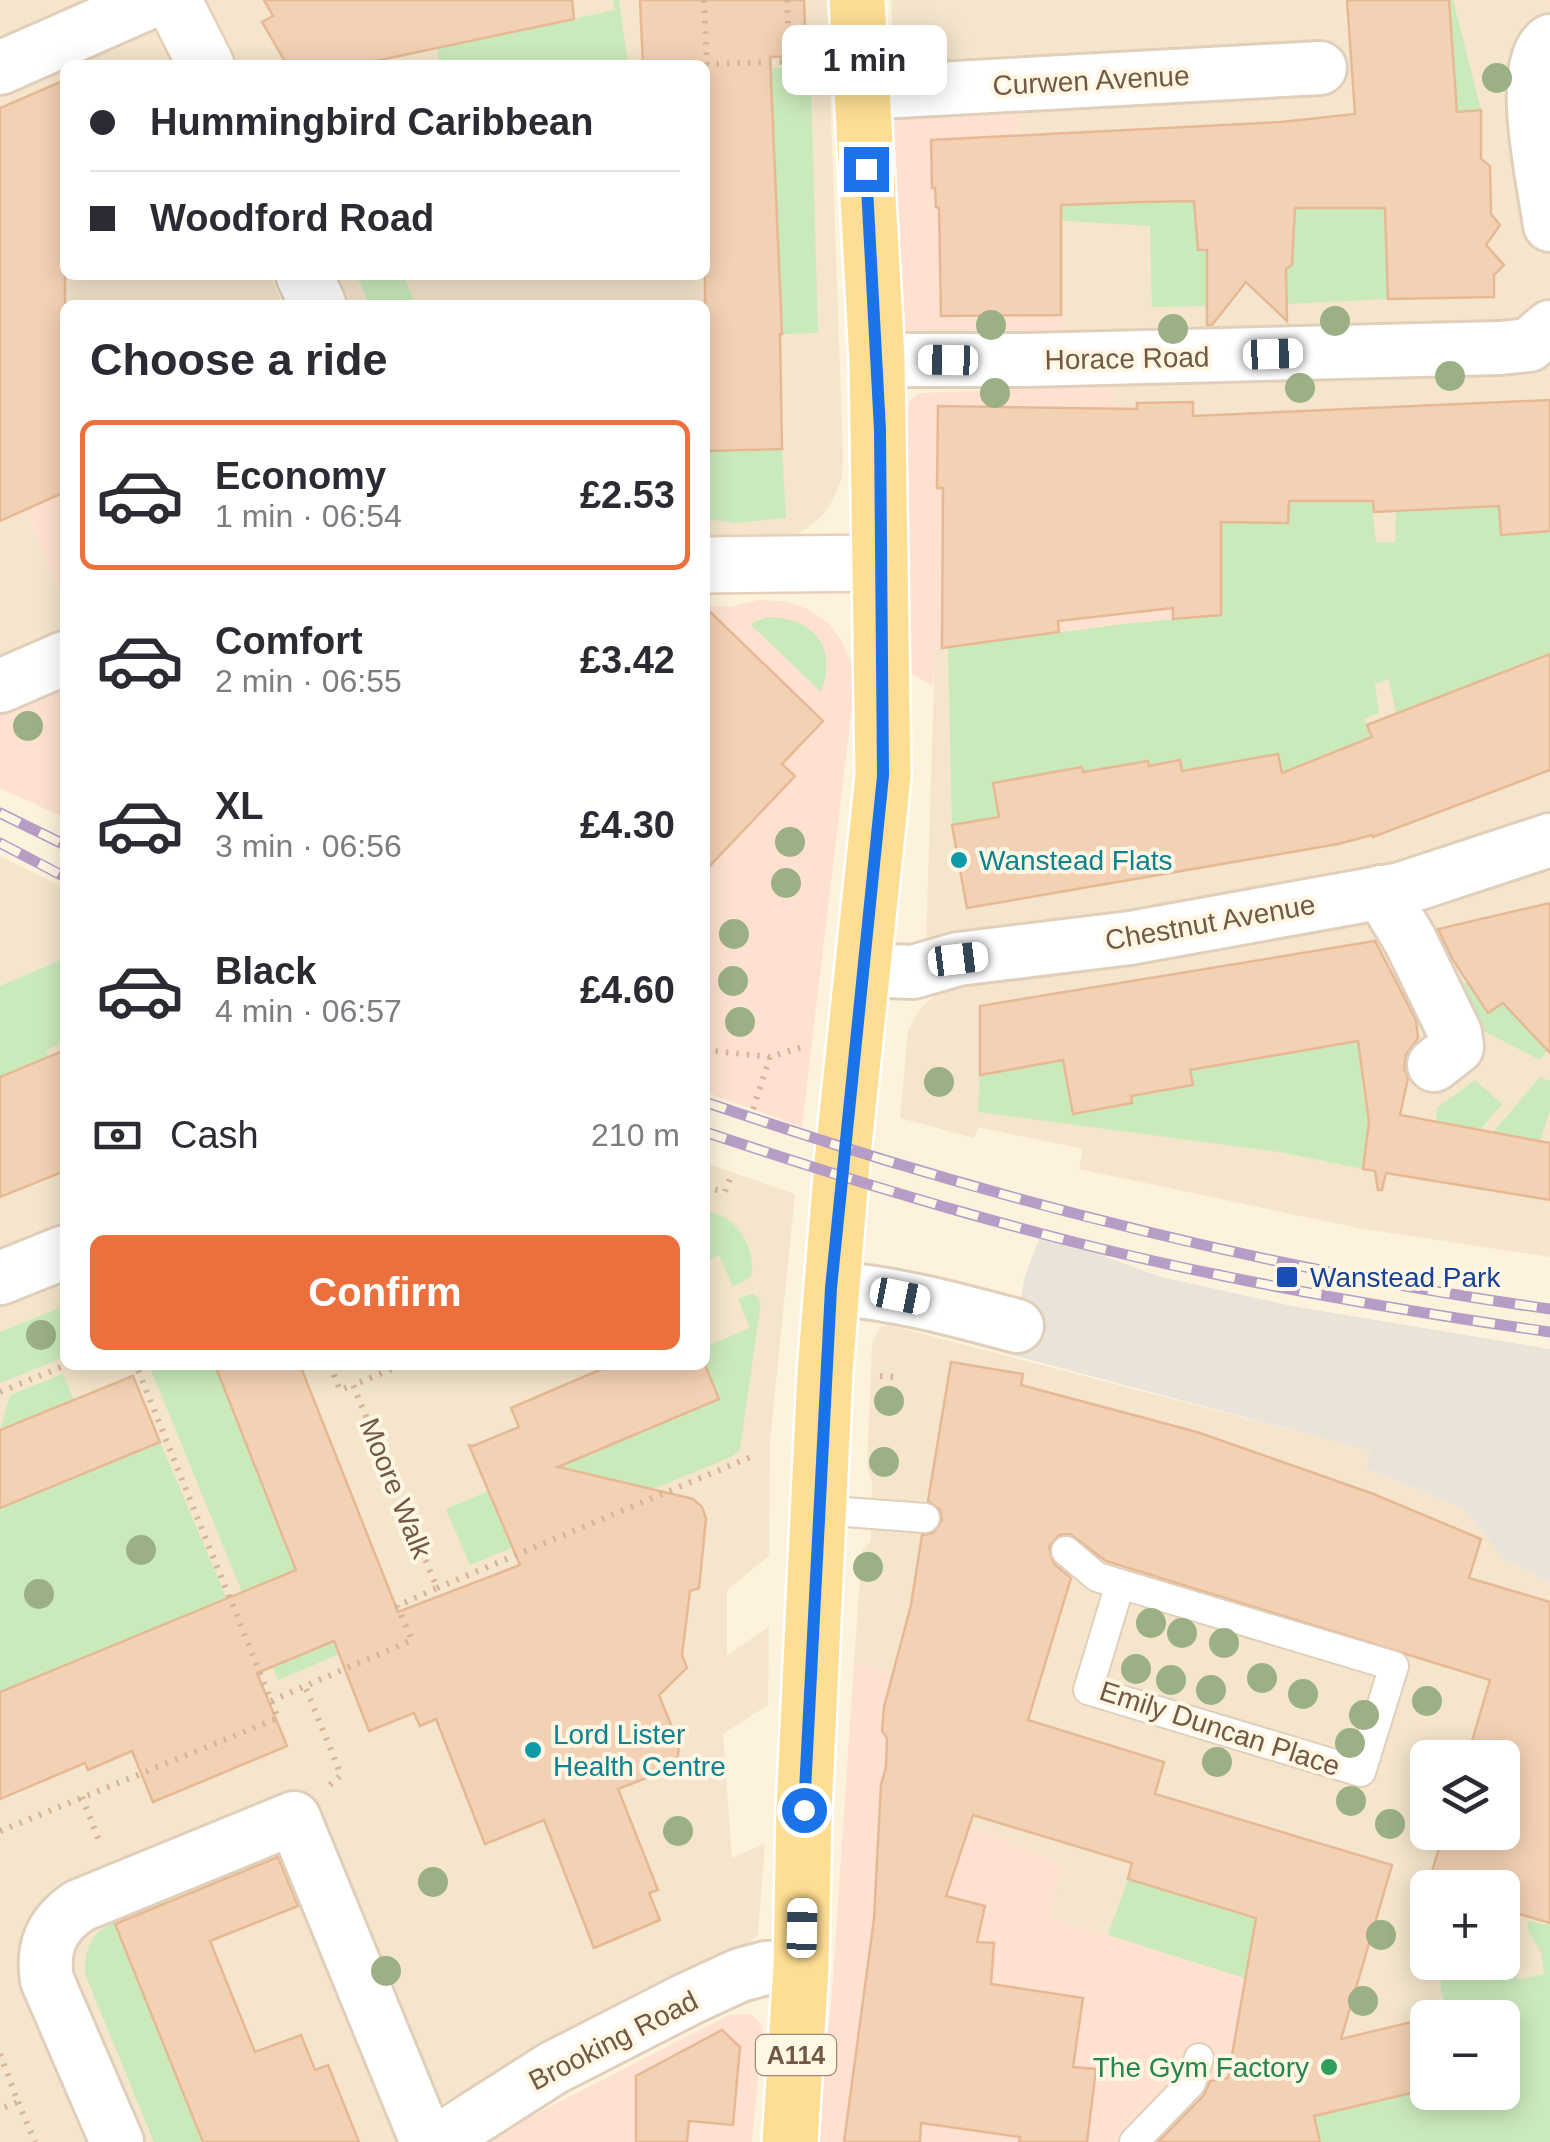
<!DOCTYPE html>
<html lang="en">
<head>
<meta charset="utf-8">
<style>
  body { margin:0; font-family:Helvetica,sans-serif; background:#f7f7f7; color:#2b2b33; height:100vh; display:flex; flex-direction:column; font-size:38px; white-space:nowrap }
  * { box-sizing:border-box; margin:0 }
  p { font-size:32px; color:#7c7c81 }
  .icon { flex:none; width:55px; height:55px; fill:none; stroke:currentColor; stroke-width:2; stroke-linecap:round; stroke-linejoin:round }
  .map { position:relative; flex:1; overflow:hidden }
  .details { position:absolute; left:60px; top:300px; width:650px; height:1070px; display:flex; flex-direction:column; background:#fff; border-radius:15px; box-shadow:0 5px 25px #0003 }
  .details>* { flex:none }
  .guide { position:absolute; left:60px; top:60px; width:650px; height:220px; border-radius:15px; box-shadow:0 5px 25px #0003; display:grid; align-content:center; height:220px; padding:0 30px; background:#fff }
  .controls { position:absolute; left:1410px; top:1740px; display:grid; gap:20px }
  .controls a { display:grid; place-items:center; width:110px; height:110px; border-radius:15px; background:#fff; box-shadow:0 5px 25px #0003; font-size:50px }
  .end { position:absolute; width:45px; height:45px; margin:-22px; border:12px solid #1a73e8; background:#fff; box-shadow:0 0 0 5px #fff }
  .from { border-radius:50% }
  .bubble { position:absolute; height:70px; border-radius:15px; background:#fff; box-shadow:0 5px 25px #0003; font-size:32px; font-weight:700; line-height:70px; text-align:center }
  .car { position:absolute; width:30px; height:60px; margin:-30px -15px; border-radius:12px; box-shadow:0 0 8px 2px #0007; background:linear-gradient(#fff 24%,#345 0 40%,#fff 0 76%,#345 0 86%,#fff 0) }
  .guide b { display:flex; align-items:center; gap:35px; height:95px; font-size:38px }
  .guide b+b { border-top:2px solid #e1e1e2 }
  .guide i { width:25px; height:25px; background:#2b2b33 }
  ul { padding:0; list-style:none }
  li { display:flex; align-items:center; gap:30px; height:150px; margin:0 20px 15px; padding:0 10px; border:5px solid transparent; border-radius:15px }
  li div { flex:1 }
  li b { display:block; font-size:38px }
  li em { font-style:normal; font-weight:700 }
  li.current { border-color:#eb703d }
  li>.icon { width:90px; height:90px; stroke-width:1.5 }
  h2 { padding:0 30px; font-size:45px; line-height:120px }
  .pay { display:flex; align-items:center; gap:25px; height:110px; padding:0 30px; font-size:38px }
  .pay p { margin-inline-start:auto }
  .cta { display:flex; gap:20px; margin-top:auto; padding:20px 30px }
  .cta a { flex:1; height:115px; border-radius:15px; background:#eb703d; color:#fff; font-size:40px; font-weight:700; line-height:115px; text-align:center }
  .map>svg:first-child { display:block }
  .residential { fill:#f4e5cc; fill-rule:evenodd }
  .commercial { fill:#fee1d0 }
  .industrial { fill:#eae3da }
  .green { fill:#cbeabc }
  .building { fill:#f3d1b4; stroke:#e6b994; stroke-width:2.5 }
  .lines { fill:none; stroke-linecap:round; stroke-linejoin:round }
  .lane-casing { stroke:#e0cfba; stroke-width:32 }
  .street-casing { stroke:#e0cfba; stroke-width:58 }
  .secondary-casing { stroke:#e6d0b7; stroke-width:60 }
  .primary-casing { stroke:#fff; stroke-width:60 }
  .path { stroke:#d7b598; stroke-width:6; stroke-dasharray:2.5 8; stroke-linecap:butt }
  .lane { stroke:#fff; stroke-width:28 }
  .street { stroke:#fff; stroke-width:52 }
  .secondary { stroke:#fff; stroke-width:55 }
  .primary { stroke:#fede93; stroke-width:55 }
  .rail-casing { stroke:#b59dc5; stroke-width:11 }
  .rail { stroke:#fff6e4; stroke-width:8; stroke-dasharray:22; stroke-linecap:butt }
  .tree { fill:#9bb085 }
  .route { stroke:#1a73e8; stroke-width:12 }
  .culture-dot { fill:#0f9aa8; stroke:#fff6e4; stroke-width:4 }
  .transit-dot { fill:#1a4fb4; stroke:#fff6e4; stroke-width:4 }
  .leisure-dot { fill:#2e9e5b; stroke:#fff6e4; stroke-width:4 }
  .labels { text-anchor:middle; stroke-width:8; stroke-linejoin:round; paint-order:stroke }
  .shield { fill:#fff6e4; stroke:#9c8875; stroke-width:2.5 }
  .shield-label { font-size:25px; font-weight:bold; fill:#725946 }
  .street-label { font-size:28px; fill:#725946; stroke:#fff6e4 }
  .culture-label { font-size:28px; fill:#0d838f; stroke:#fff6e4; text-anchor:start }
  .transit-label { font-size:28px; fill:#164399; stroke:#fff6e4; text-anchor:start }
  .leisure-label { font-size:28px; fill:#27864d; stroke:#fff6e4; text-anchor:end }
</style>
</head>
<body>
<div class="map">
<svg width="1550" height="2142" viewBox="0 0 1550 2142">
  <rect width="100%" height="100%" fill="#fdf3dd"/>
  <!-- residential -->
  <g class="residential">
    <path d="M0 0H87L0 40Z"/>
    <path d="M198 0H827L843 456 842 478 834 498 822 516 803 531 781 541 705 539V305H342L328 275H705V65H229Z"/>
    <path d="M891 0H1550V1257L1358 1228 1079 1169 1083 1149 978 1127 974 1138 900 1118 908 1031 919 1010 943 988 926 945 935 649 1123 624 1221 615 1113 417 1114 385 1062 388 1061 334 1019 167V107L938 108 937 57H929L928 62 917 66 903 65 894 58Z"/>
    <path d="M152 25 176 65H65V275H270L283 305H65L0 385V83Z"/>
    <path d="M0 449 65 605V658L0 686Z"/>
    <path d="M0 856 65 888V1365H705V1163L795 1194 770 1442 769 1556 727 1590V1656L769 1626 768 1705 723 1734 732 1858 765 1843 758 1934 750 1943 434 2107 414 2142H0Z"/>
    <path d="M888 1325 1372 1451 1368 1470 1465 1509 1505 1560 1550 1583V2142H1153L1209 2081 1228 2078 1245 1977 1049 1918 1062 1864 969 1826 992 1700 854 1662 862 1551 871 1541 872 1483 867 1468 872 1344 880 1327ZM1428 1758H1502V1832H1428ZM1428 1888H1502V1962H1428ZM1428 2018H1502V2092H1428Z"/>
  </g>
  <!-- commercial -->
  <g class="commercial">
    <path d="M1019 106V168L1061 221V334L913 338 905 331 901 321 894 123 902 115Z"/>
    <path d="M0 385 65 487V605L0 449Z"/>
    <path d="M1114 385 1113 417 1221 476V615L1123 624 942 647 935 649 933 686 912 674 907 408 910 400 919 393Z"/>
    <path d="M758 600 784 601 808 609 829 624 843 643 852 665 854 689 802 1127 705 1092V606H734Z"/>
    <path d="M65 658V818L0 788V686Z"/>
    <path d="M854 1662 993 1700 969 1826 1062 1864 1050 1918 1245 1977 1228 2078 1209 2081 1153 2142H815L831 2008Z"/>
    <path d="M749 2014 757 2019 763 2028 752 2142H481L729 2015Z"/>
  </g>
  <!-- industrial -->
  <path class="industrial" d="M1041 1233 1161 1277 1292 1306 1550 1349V1583L1505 1560 1465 1509 1367 1469 1371 1451 1012 1355 1024 1279Z"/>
  <!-- green -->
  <g class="green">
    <path d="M613 0H619L628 64 440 65 436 45 445 46 615 10Z"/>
    <path d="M1387 0H1453L1481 110 1456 112Z"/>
    <path d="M803 67 804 84 811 89 818 333 782 334 770 68Z"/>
    <path d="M1415 145 1388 273V299L1287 304 1286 269 1292 265 1293 254 1287 248 1207 249V306L1152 307 1150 226 999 217 1087 188 1088 204 1112 203V188L1283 203Z"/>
    <path d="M356 275H404L415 305H370Z"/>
    <path d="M782 449 786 518 736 523 705 519V451Z"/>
    <path d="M1432 463 1498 490 1501 534 1550 464V655L1397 718 1389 679 1375 684 1379 713 1364 718 1372 737 1339 750 1342 759 1285 791 1278 754 1260 757 1253 797 1246 759 1216 765 1183 777 1180 761 1149 766 1147 761 1004 841 952 825 948 647 1123 624 1221 615V476L1233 522 1288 523 1289 474 1370 490 1376 542 1395 543 1396 512 1432 510Z"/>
    <path d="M766 617C813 617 838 646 821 692L750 624Z"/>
    <path d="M65 958V1042L46 1050 56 1074 29 1065 0 1077V986Z"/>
    <path d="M1468 982 1488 1012 1503 1003 1534 1037 1550 1022V1053L1547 1051 1540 1060 1474 1026 1453 986Z"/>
    <path d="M1182 1030 1294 1053 1417 1030 1418 1044 1385 1063 1386 1075 1361 1080 1369 1122 1363 1169 1279 1152 978 1112 980 1075 1026 1067 1061 1049 1074 1114 1132 1103 1131 1096 1192 1085Z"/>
    <path d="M1540 1077 1550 1081V1110L1540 1141 1493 1132Z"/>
    <path d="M1475 1080 1502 1104 1480 1130 1436 1122 1437 1108Z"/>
    <path d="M705 1213C734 1210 758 1250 751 1277L733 1287 719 1255 705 1261Z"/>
    <path d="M753 1293 761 1302 740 1449 733 1456 470 1565 446 1509 488 1491 500 1517 539 1475 719 1399 705 1365V1347L750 1328 738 1299Z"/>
    <path d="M59 1308 65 1323V1357L0 1383V1332Z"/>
    <path d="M149 1365H215L305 1592 308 1651 336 1640 342 1653 278 1680Z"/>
    <path d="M63 1374 74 1400 0 1430 10 1395Z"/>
    <path d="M160 1442 227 1599 0 1692V1508Z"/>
    <path d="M1128 1879 1313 1935 1295 1994 1108 1935Z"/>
    <path d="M1528 1921 1550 1925V2142H1320L1313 2116 1427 2089 1428 2092H1502V2018L1437 2017 1447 2007C1439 1991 1438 1979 1447 1963L1502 1962 1503 1953 1511 1961 1518 1980 1544 1974 1541 1952 1527 1929Z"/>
    <path d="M115 1922 203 2142H154L85 1974C84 1949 91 1932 115 1922Z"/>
  </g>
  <!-- building -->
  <g class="building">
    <path d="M264 0H572L574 19 357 65H287L262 22 273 16Z"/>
    <path d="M640 0H804L806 56 770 57 782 334H780L782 449 705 451V65H643Z"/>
    <path d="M1347 0H1449L1457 112 1481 110V159L1490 166 1491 214 1500 225 1486 245 1504 265 1494 275V297L1388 299 1385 208H1295L1292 265 1286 269 1287 321 1246 282 1212 325H1207V250H1198L1194 201 1141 202 1061 205V315L941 316 939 208 936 207 935 188H932L931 140 1281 122 1355 114Z"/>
    <path d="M65 80V492L0 521V108Z"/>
    <path d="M1550 400V531L1501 535 1499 506 1374 512 1373 501H1289L1288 523 1221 522V615L1173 619V608L1058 621 1059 632 942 648 943 488H937L938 406 1137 409V403L1193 402V416Z"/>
    <path d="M705 607 823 721 782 764 795 776 705 871Z"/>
    <path d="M1550 654V770L1373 837 1372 835 1338 844 967 908 952 825 999 817 993 783 1082 767 1083 772 1148 761 1149 766 1180 760 1182 771 1278 754 1282 773 1372 737 1367 725Z"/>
    <path d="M1550 903V1053L1503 1003 1488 1013 1453 960 1438 929Z"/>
    <path d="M1375 941 1416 1020 1418 1038 1406 1055 1404 1068 1408 1078 1400 1115 1550 1143V1200L1386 1173 1382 1190H1378L1375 1171 1363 1169 1369 1122 1358 1041 1190 1070 1193 1085 1131 1096 1132 1103 1073 1114 1063 1060 980 1075V1006Z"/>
    <path d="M65 1050V1171L0 1197V1077Z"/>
    <path d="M951 1362 1023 1374 1021 1385 1197 1432 1371 1493 1481 1539 1469 1578 1550 1602V1923L1502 1909V1888H1427L1444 1832H1502V1758H1467L1490 1680 1106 1561 1070 1534 1059 1535 1049 1547 1054 1564 1071 1578 1028 1720 1164 1762 1155 1794 1392 1865 1341 2039 1428 2018V2089L1314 2116 1320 2142H1158L1204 2095 1210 2081 1228 2078 1256 1918 1128 1879 1132 1863 973 1815 946 1896 985 1906 977 1942 994 1943 991 1984 1083 1998 1073 2067 1096 2069 1087 2142H1019L1020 2137 921 2123 920 2142H844L874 1919 881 1785 886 1767 887 1738 882 1731 884 1707 911 1605 922 1535 933 1533 942 1520 940 1510 928 1501Z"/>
    <path d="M215 1365H300L398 1612 520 1565 469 1445 473 1446 519 1427 511 1408 611 1365H705L719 1399 558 1467 693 1499 702 1507 706 1519 699 1588 690 1591 682 1655 687 1668 659 1695 679 1745 677 1766 618 1789 658 1890 649 1893 660 1920 594 1948 544 1820 485 1844 436 1719 420 1726 414 1713 369 1731 334 1641 257 1673 287 1746 153 1802 132 1751 88 1770 85 1763 0 1799V1692L296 1570Z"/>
    <path d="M133 1376 160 1442 0 1508V1430Z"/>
    <path d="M278 1857 298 1906 210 1941 255 2052 301 2035 315 2070 328 2065 359 2142H203L115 1924Z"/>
    <path d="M722 2030 740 2047 733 2125 689 2121 687 2142H636V2076Z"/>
  </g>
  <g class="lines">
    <defs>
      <g id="lane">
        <path d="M819 1510 925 1518"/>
        <path d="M1066 1551 1097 1577 1120 1584 1394 1666 1361 1772 1088 1690 1120 1584"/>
        <path d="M1134 2142 1191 2083 1199 2058"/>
      </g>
      <g id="street">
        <path d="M1550 41C1516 64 1545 187 1550 225"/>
        <path d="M0 68 154 0"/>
        <path d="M862 93 1320 68"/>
        <path d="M877 360H1027L1500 348 1529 345 1550 327"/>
        <path d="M0 686 65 658"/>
        <path d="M1381 892 1410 940 1455 1033 1457 1047 1434 1065"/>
        <path d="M863 970 913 972 958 959 1130 938 1401 889 1550 840"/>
        <path d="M0 1278 65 1252"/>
        <path d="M831 1288C895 1293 954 1309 1017 1326"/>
        <path d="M117 2142 47 1980C42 1947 51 1925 79 1906L294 1818 427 2142"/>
        <path d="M437 2142 553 2068 688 1999 740 1975 766 1968 801 1967"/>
      </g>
      <g id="secondary">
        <path d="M173 0 206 65"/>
        <path d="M304 275 318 305"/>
        <path d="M705 565 880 563"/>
      </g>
      <path id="primary" d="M790 2142 801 1967 804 1810 825 1372 842 1163 883 776 877 360 857 0"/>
    </defs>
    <!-- lane casing -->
    <use href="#lane" class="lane-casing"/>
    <!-- street casing -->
    <use href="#street" class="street-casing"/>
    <!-- secondary casing -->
    <use href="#secondary" class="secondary-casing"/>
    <!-- primary casing -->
    <use href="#primary" class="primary-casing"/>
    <!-- path -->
    <g class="path">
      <path d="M704 0 707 64 807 61"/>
      <path d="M787 0 789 51"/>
      <path d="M705 1050 770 1057 802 1047"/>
      <path d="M753 1109 770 1057"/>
      <path d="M705 1187 725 1192 732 1173"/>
      <path d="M330 1365 340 1390 353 1385"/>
      <path d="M880 1376 899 1377"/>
      <path d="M0 1392 66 1365"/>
      <path d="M437 1588 753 1456"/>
      <path d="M271 1701 305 1686"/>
      <path d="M330 1785 341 1775 305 1686 412 1640 397 1606 437 1588 353 1385 402 1365"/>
      <path d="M82 1797 100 1843"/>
      <path d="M0 1831 278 1718 136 1365"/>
      <path d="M0 2054 18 2102 0 2109"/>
      <path d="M18 2102 35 2142"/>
    </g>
    <!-- lane -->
    <use href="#lane" class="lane"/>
    <!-- street -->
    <use href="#street" class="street"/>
    <!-- secondary -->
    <use href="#secondary" class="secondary"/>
    <!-- primary -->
    <use href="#primary" class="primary"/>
    <defs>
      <g id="rail">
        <path d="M0 813 65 845"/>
        <path d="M0 843 65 877"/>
        <path d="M705 1102C980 1196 1262 1269 1550 1309"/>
        <path d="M705 1132C874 1188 1045 1240 1219 1275 1329 1298 1439 1316 1550 1332"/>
      </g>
    </defs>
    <!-- rail casing -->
    <use href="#rail" class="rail-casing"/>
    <!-- rail -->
    <use href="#rail" class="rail"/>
  </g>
  <!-- trees -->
  <g class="tree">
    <circle cx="1497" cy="78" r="15"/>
    <circle cx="1335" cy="321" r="15"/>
    <circle cx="991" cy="325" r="15"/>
    <circle cx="1173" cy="329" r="15"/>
    <circle cx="1450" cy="376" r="15"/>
    <circle cx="1300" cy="388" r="15"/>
    <circle cx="995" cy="393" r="15"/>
    <circle cx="28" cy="726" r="15"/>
    <circle cx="790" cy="842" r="15"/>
    <circle cx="786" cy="883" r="15"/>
    <circle cx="734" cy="934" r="15"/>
    <circle cx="733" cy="981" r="15"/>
    <circle cx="740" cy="1022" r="15"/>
    <circle cx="939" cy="1082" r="15"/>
    <circle cx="41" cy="1335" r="15"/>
    <circle cx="889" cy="1401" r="15"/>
    <circle cx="884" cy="1462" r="15"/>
    <circle cx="141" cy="1550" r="15"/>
    <circle cx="868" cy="1567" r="15"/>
    <circle cx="39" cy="1594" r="15"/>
    <circle cx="1151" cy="1623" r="15"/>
    <circle cx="1182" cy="1633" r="15"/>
    <circle cx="1224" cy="1643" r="15"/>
    <circle cx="1136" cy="1669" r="15"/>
    <circle cx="1262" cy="1678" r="15"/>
    <circle cx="1171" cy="1680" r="15"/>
    <circle cx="1211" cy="1690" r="15"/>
    <circle cx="1303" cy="1694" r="15"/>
    <circle cx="1427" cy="1701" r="15"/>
    <circle cx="1364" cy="1715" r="15"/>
    <circle cx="1350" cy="1743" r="15"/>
    <circle cx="1217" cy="1762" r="15"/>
    <circle cx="1351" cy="1801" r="15"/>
    <circle cx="1390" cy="1824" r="15"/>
    <circle cx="678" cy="1831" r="15"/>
    <circle cx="433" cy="1882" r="15"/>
    <circle cx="1381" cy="1935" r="15"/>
    <circle cx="386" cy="1971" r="15"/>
    <circle cx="1363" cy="2001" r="15"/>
  </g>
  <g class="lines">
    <!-- route -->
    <path class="route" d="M804 1810 831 1288 883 776 880 430 866 169"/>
  </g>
  <!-- markers -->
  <g class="culture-dot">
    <circle cx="959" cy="860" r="10"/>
    <circle cx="533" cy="1750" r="10"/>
  </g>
  <rect class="transit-dot" x="1275" y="1265" width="24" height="24" rx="5"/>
  <circle class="leisure-dot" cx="1329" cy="2067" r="10"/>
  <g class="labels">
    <!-- shield labels -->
    <rect class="shield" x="756" y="2035" width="80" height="40" rx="8"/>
    <g class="shield-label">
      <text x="796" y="2064">A114</text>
    </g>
    <!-- street labels -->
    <g class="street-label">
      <text transform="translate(1091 80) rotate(-3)" y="10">Curwen Avenue</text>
      <text transform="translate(1127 358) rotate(-1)" y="10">Horace Road</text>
      <text transform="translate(1210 922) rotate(-10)" y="10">Chestnut Avenue</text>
      <text transform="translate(396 1488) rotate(68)" y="10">Moore Walk</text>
      <text transform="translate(1220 1728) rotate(18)" y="10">Emily Duncan Place</text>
      <text transform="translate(613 2040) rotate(-27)" y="10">Brooking Road</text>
    </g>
    <!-- culture labels -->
    <g class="culture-label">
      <text x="979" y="870">Wanstead Flats</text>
      <text x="553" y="1744">Lord Lister<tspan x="553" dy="32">Health Centre</tspan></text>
    </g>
    <!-- transit labels -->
    <g class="transit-label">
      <text x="1310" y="1287">Wanstead Park</text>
    </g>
    <!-- leisure labels -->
    <g class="leisure-label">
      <text x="1309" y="2077">The Gym Factory</text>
    </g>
  </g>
</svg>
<div class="controls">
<a><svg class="icon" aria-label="layers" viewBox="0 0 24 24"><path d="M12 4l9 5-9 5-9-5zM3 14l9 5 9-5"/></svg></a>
<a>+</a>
<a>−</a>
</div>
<i class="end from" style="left:804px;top:1810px"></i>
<i class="end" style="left:866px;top:169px"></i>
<div class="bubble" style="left:782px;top:25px;width:165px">1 min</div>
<i class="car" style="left:1273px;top:354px;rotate:88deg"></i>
<i class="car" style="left:948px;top:360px;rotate:271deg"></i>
<i class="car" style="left:958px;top:959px;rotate:83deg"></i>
<i class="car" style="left:900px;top:1296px;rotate:101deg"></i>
<i class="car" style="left:802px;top:1928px;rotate:1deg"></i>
<div class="guide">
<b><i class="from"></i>Hummingbird Caribbean</b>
<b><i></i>Woodford Road</b>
</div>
<section class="details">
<h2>Choose a ride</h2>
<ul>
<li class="current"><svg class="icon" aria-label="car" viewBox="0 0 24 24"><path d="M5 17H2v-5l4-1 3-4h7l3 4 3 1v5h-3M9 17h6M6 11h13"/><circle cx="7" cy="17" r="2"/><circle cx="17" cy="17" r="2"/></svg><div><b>Economy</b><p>1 min · 06:54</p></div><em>£2.53</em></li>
<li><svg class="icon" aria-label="car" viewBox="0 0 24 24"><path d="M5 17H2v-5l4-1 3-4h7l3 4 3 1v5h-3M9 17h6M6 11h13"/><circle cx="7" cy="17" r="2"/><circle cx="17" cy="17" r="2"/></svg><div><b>Comfort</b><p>2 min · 06:55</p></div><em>£3.42</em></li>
<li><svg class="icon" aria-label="car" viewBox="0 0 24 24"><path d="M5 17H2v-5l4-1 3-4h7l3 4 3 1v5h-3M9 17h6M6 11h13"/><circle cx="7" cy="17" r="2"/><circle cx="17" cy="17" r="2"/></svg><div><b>XL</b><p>3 min · 06:56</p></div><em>£4.30</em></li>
<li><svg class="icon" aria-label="car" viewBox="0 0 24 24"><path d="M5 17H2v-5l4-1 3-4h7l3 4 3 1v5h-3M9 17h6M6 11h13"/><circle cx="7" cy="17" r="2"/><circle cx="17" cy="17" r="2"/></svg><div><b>Black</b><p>4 min · 06:57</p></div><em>£4.60</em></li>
</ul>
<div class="pay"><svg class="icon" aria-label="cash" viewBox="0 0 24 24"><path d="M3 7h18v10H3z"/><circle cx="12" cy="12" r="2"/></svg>Cash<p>210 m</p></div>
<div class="cta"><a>Confirm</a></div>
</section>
</div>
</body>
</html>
